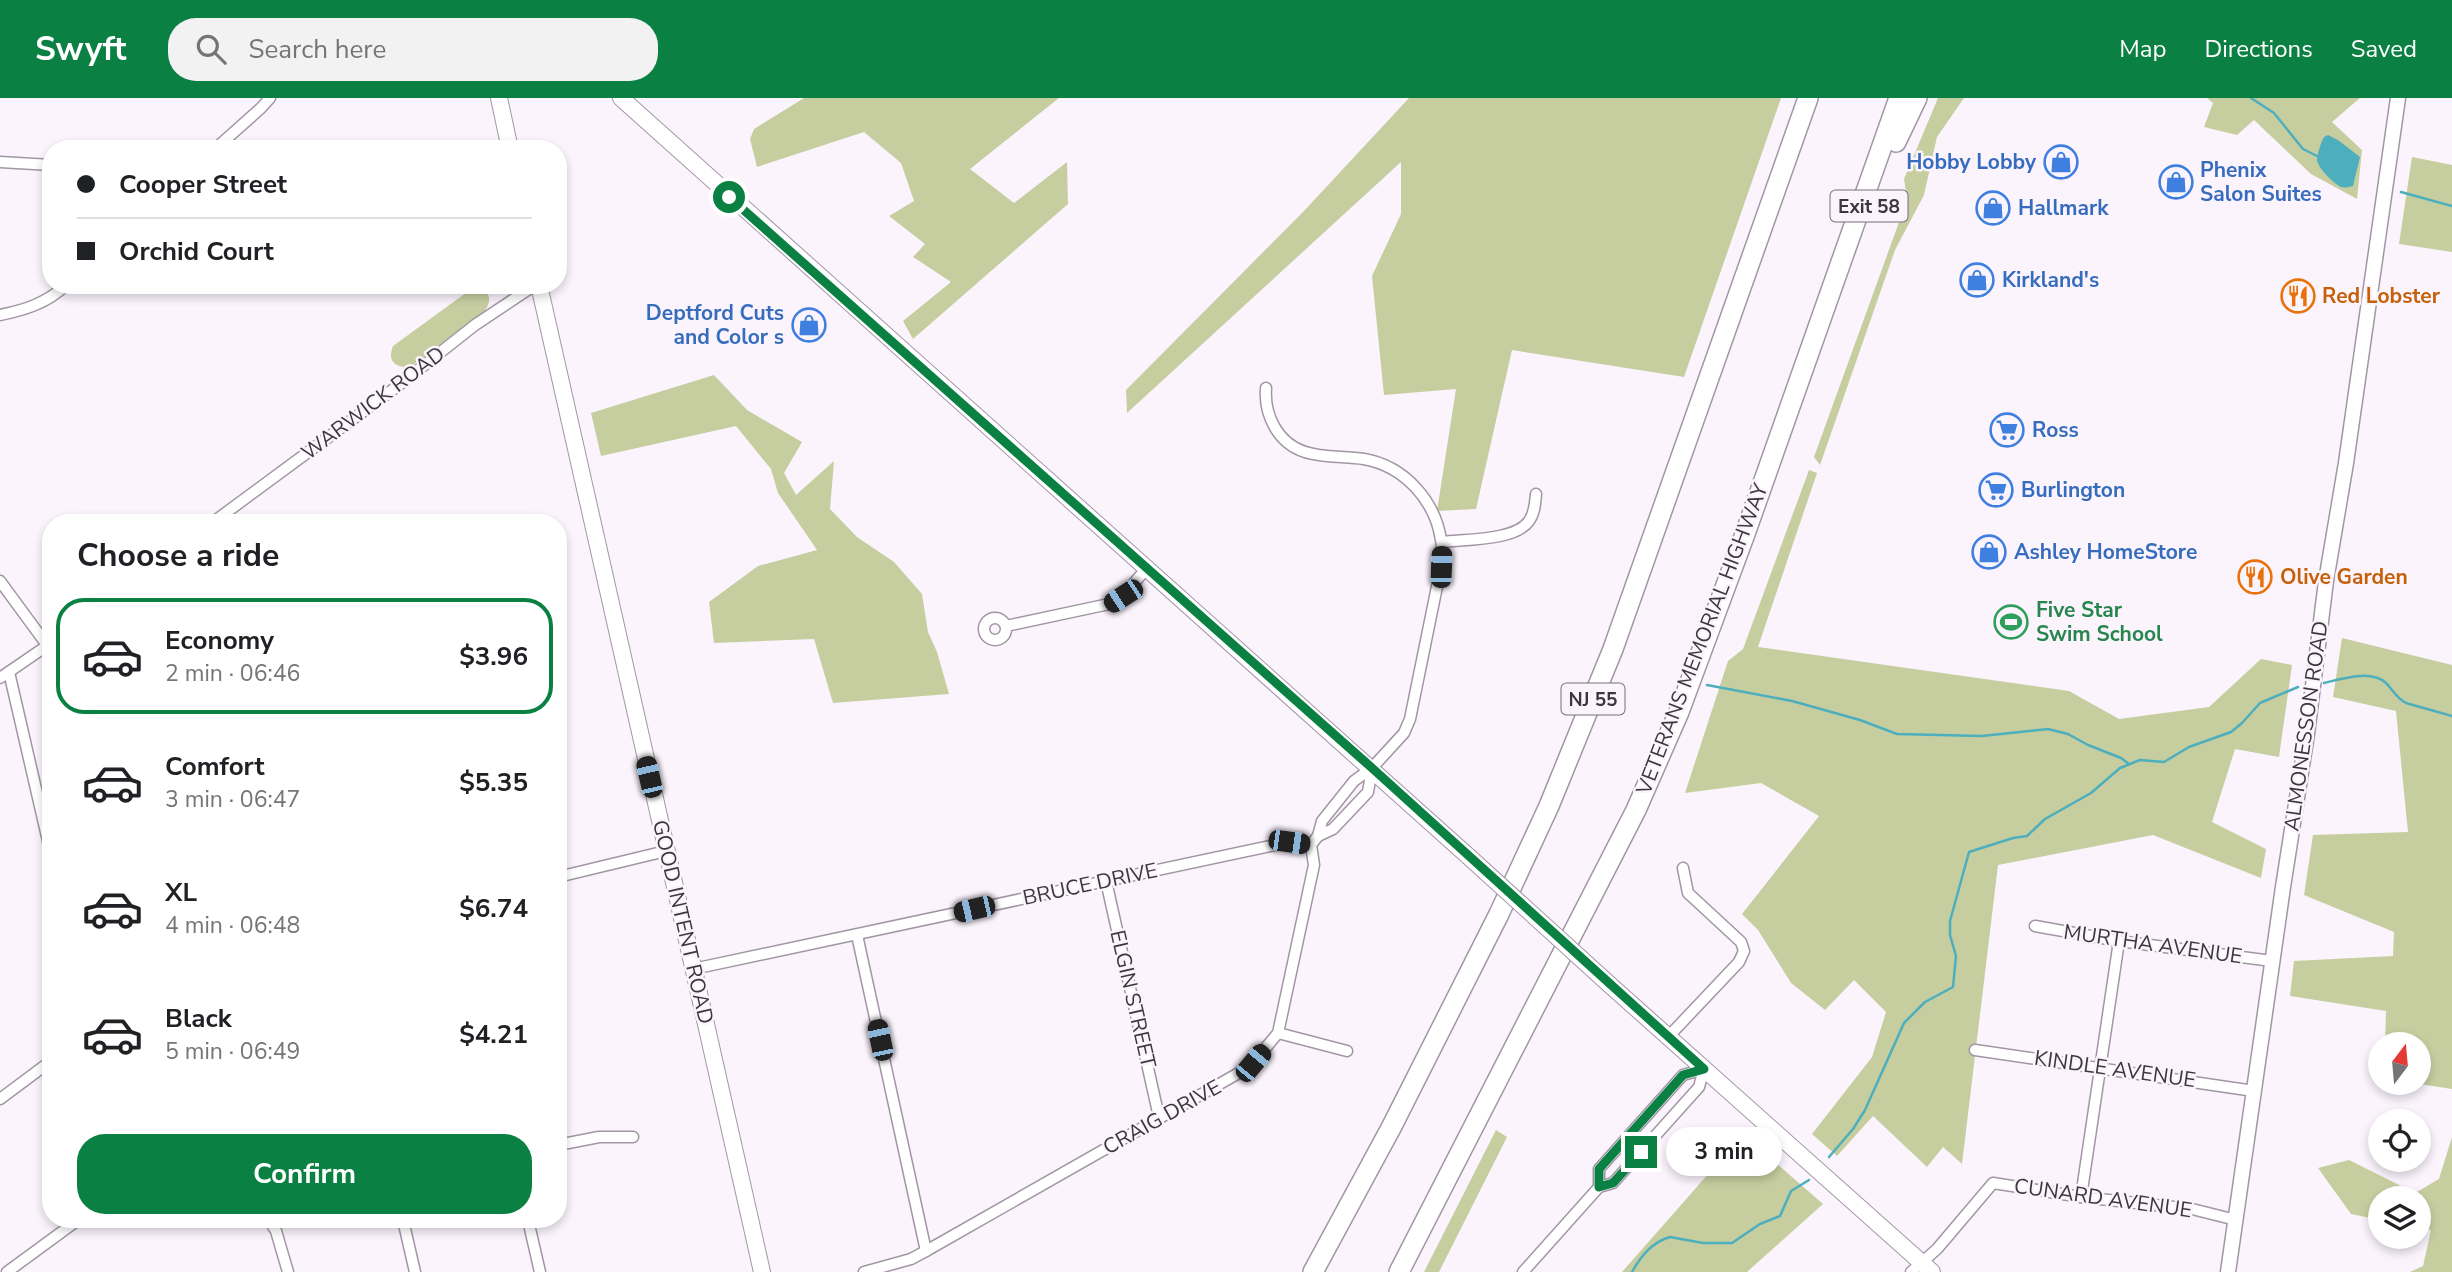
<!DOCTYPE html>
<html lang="en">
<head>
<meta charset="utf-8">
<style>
  body { margin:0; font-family:"Nunito Sans",sans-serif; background:#f2f2f2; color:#202124; height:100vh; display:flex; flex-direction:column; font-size:26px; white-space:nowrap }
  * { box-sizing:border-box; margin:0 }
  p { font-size:23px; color:#757577 }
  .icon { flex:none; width:38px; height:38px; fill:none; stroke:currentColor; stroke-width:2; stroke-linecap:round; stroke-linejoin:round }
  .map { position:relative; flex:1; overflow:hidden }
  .sheet { position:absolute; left:42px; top:416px; width:525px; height:714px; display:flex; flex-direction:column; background:#fff; border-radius:28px; box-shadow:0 4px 10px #0003 }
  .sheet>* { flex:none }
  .hud { position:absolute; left:42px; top:42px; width:525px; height:154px; border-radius:28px; box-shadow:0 4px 10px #0003; display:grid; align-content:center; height:154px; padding:0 35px; background:#fff }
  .needle { width:46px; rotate:16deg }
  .fabs { position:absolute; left:2368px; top:934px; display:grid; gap:14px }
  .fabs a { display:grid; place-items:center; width:63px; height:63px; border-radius:50%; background:#fff; box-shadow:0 4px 10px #0003; font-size:35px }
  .end { position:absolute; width:32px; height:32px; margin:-16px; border:9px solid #0b8043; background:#fff; box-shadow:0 0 0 4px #fff }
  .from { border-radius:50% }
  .bubble { position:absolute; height:49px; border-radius:24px; background:#fff; box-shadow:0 4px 10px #0003; font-size:23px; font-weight:700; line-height:49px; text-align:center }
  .car { position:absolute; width:21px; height:42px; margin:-21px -10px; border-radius:9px; box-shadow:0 0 5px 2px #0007; background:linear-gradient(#222 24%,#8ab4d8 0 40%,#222 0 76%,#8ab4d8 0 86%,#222 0) }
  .hud b { display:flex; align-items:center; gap:24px; height:66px; font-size:26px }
  .hud b+b { border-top:2px solid #e0e0e0 }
  .hud i { width:18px; height:18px; background:#202124 }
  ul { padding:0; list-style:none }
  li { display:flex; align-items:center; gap:21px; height:116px; margin:0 14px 10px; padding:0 21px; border:4px solid transparent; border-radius:28px }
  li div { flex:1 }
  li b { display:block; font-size:26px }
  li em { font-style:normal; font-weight:700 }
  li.selected { border-color:#0b8043 }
  li>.icon { width:63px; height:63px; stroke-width:1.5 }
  h2 { padding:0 35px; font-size:32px; line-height:84px }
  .button { display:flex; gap:14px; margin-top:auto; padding:14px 35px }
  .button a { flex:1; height:80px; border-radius:28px; background:#0b8043; color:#fff; font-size:28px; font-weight:700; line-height:80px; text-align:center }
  header { display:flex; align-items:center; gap:42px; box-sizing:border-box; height:98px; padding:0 35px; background:#0b8043; color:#fff }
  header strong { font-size:33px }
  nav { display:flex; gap:38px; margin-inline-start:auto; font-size:24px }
  .search { width:490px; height:63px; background:#f2f2f2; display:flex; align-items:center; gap:18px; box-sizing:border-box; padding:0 24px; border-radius:28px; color:#757577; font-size:26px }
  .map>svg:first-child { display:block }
  .green { fill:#c6cea0 }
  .water { fill:#4daebd }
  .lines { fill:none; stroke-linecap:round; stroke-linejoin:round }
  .stream { stroke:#4daebd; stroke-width:2.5 }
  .minor-casing { stroke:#a296a5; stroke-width:13 }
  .tertiary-casing { stroke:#a296a5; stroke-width:17 }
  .secondary-casing { stroke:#a296a5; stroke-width:18 }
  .motorway-casing { stroke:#a296a5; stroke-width:22 }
  .minor { stroke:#fff; stroke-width:10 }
  .tertiary { stroke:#fff; stroke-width:14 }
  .secondary { stroke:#fff; stroke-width:16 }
  .motorway { stroke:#fff; stroke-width:19 }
  .secondary-bridge-casing { stroke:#a296a5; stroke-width:18; stroke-linecap:butt }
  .secondary-bridge { stroke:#fff; stroke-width:16 }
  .route { stroke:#0b8043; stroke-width:9 }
  .labels { text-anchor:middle; stroke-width:5; stroke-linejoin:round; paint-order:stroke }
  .shield { fill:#fbf4fd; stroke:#757077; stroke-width:2 }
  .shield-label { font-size:19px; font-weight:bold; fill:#3c373d }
  .shop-label { font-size:21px; font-weight:bold; fill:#366cbe; stroke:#fbf4fd; text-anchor:start }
  .food-label { font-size:21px; font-weight:bold; fill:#c56008; stroke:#fbf4fd; text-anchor:start }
  .street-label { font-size:21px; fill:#3c373d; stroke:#fbf4fd }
  .leisure-label { font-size:21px; font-weight:bold; fill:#27864d; stroke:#fbf4fd; text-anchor:start }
</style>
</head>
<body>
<header>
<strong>Swyft</strong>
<div class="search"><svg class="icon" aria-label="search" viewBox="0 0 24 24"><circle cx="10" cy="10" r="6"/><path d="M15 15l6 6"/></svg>Search here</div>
<nav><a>Map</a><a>Directions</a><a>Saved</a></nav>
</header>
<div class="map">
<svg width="2452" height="1174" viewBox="0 0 2452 1174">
  <rect width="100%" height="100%" fill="#fbf4fd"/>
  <!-- green -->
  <g class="green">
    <path d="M804 0H1059L970 71 1014 105 1067 64 1068 106 913 241 903 223 951 184 913 159 925 146 889 118 914 103 901 65 864 34 757 69 750 41 754 31Z"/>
    <path d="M1409 0H1781L1684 279 1512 252 1476 411 1437 413 1456 291 1384 297 1372 178 1401 116V64L1127 315 1126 292 1303 114Z"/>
    <path d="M1938 0H1964L1937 39 1924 97 1895 152 1820 367 1814 359 1907 102 1904 81Z"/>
    <path d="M2207 0H2360L2332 24 2362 52 2357 101 2311 76 2254 22 2237 37 2204 29 2213 5Z"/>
    <path d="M2412 59 2452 67V154L2399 146Z"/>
    <path d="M478 188C491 193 492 204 484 214L410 269C395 270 387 263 393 248L474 189Z"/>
    <path d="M714 277 747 312 802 344 784 375 796 397 834 363 830 411 857 439 894 464 922 496 928 534 937 554 949 596 833 605 814 541 714 545 709 504 758 468 817 452 778 395 771 371 736 328 601 358 591 315Z"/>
    <path d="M1809 372 1817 375 1758 549 2069 593 2119 621 2209 609 2261 561 2292 567 2279 659 2235 651 2212 724 2266 751 2261 780 2153 737 1998 767 1962 1066 1943 1049 1927 1069 1873 1018 1837 1058 1812 1036 1872 959 1886 914 1854 882 1825 912 1791 885 1758 832 1742 816 1819 718 1761 685 1685 695 1728 563 1743 551Z"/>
    <path d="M2342 540 2452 567V991L2413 985H2418V947H2385L2386 913 2290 898 2294 863 2393 858 2394 834 2304 797 2313 737 2408 734 2396 613 2333 599Z"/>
    <path d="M1496 1032 1507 1039 1439 1174H1424Z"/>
    <path d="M2452 1039V1174H2410L2423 1168 2431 1132 2419 1129 2418 1101H2380V1122L2351 1116 2318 1070 2349 1062 2415 1095 2439 1081Z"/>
    <path d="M1760 1051 1823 1106 1747 1174H1622L1710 1074Z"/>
  </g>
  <!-- water -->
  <path class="water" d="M2328 37 2338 42 2360 59 2353 88C2349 89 2346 90 2341 89 2334 86 2318 70 2317 62 2317 57 2321 44 2324 39Z"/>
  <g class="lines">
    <!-- stream -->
    <g class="stream">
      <path d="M2251 0 2274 15 2303 51 2319 59"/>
      <path d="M2401 94 2452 108"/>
      <path d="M2324 585C2341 581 2371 571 2386 585 2393 592 2396 600 2406 605L2452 618"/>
      <path d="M1707 587 1792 603 1860 622 1897 636 1982 638 2048 631 2068 636 2088 647 2121 660 2129 666"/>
      <path d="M1829 1059 1853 1031 1865 1012 1904 925 1925 904 1953 889 1956 858 1950 837V823L1969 754 2013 740 2027 738 2045 721 2091 695 2120 670 2140 662 2164 664 2189 649 2231 634 2242 625 2260 605 2298 589"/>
      <path d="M1632 1174C1641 1158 1652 1144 1670 1139L1703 1145H1732L1760 1126 1780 1118 1791 1093 1809 1082"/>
    </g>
    <defs>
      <g id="minor">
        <path d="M215 51 261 10 270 0"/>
        <path d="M0 64 51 67"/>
        <path d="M0 217C25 212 47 205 66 187"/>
        <path d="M212 425 399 287 475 227 535 187"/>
        <path d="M1442 444C1465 441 1515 443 1529 423 1535 415 1535 405 1536 396"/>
        <path d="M0 483 47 547"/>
        <circle cx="995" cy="531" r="11"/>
        <path d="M1006 528 1109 506 1123 498 1146 471"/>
        <path d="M9 574 51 756"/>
        <path d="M0 580 51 545"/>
        <path d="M1318 738 1333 731 1368 694 1372 670"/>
        <path d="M558 779 666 753"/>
        <path d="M1106 783 1159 1019"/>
        <path d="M2035 828 2119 843 2272 863"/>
        <path d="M857 837 926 1153"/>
        <path d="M693 871 1289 744 1311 747 1318 738 1322 723 1354 683 1372 670 1404 635 1410 621 1441 469C1441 460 1443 450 1441 442 1435 402 1404 368 1364 361 1345 358 1323 360 1305 354 1277 345 1264 316 1266 290"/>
        <path d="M1278 935 1347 953"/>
        <path d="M1669 938 1739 864 1744 853 1741 844 1688 795 1683 770"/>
        <path d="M1975 952 2254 993"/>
        <path d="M0 1001 51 963"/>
        <path d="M558 1047 599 1039H633"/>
        <path d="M1599 1089V1071L1683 977 1704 971"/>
        <path d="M2081 1099 2119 843"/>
        <path d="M269 1122 276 1133 288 1174"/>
        <path d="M403 1122 415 1174"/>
        <path d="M528 1122 540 1174"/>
        <path d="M7 1174 78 1122"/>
        <path d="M864 1174 911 1161 926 1153 1237 976 1253 965 1278 935 1314 767 1311 747"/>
        <path d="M1523 1174 1599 1089 1613 1085 1699 989 1704 971"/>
        <path d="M1911 1174 1937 1151 1993 1085 2081 1099 2192 1111 2236 1122"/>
      </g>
      <path id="tertiary" d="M2228 1174 2283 789 2307 636 2326 483 2346 365 2398 0"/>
      <g id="secondary">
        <path d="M499 0 510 51"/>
        <path d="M621 0 1468 758"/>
        <path d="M539 187 762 1174"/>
        <path d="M1610 887 1932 1174"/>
      </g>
      <g id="motorway">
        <path d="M1896 44 1917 0"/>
        <path d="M1313 1174 1392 1028 1499 816 1549 708 1613 551 1808 0"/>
        <path d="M1399 1174 1636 712 1679 614 1745 436 1899 0"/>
      </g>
    </defs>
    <!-- minor casing -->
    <use href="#minor" class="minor-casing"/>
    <!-- tertiary casing -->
    <use href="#tertiary" class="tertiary-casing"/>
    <!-- secondary casing -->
    <use href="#secondary" class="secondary-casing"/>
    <!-- motorway casing -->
    <use href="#motorway" class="motorway-casing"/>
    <!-- minor -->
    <use href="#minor" class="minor"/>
    <!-- tertiary -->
    <use href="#tertiary" class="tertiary"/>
    <!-- secondary -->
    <use href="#secondary" class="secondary"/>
    <!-- motorway -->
    <use href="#motorway" class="motorway"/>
    <defs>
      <path id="secondary-bridge" d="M1468 758 1610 887"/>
    </defs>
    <!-- secondary-bridge casing -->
    <use href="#secondary-bridge" class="secondary-bridge-casing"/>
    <!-- secondary-bridge -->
    <use href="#secondary-bridge" class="secondary-bridge"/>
  </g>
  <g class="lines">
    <!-- route -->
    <path class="route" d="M729 99 1372 670 1704 971 1683 977 1599 1071V1089L1613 1085 1641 1054"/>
  </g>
  <!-- icons -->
  <defs>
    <symbol id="shop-ring" viewBox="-11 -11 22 22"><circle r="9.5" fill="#fbf4fd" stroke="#3f7fe0" stroke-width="1.5"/><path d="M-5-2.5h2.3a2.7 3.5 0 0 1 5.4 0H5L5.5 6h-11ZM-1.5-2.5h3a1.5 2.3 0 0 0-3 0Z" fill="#3f7fe0"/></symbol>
    <symbol id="restaurant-ring" viewBox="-11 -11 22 22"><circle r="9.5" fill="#fbf4fd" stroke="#e8710a" stroke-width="1.5"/><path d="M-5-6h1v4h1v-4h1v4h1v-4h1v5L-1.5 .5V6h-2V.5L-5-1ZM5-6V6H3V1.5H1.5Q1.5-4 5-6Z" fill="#e8710a"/></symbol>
    <symbol id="supermarket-ring" viewBox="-11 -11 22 22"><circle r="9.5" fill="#fbf4fd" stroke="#3f7fe0" stroke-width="1.5"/><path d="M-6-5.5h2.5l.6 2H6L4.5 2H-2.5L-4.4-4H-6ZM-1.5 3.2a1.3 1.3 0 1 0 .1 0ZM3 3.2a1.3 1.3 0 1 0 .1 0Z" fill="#3f7fe0"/></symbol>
    <symbol id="stadium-ring" viewBox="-11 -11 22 22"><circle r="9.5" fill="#fbf4fd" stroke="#2e9e5b" stroke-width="1.5"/><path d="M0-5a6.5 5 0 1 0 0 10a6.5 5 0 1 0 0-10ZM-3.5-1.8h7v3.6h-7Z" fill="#2e9e5b"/></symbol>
  </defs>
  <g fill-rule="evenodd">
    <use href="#shop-ring" x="2042" y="45" width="38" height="38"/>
    <use href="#shop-ring" x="2157" y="65" width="38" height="38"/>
    <use href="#shop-ring" x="1974" y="91" width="38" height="38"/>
    <use href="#shop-ring" x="1958" y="163" width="38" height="38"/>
    <use href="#restaurant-ring" x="2279" y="179" width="38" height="38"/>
    <use href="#shop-ring" x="790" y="208" width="38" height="38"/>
    <use href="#supermarket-ring" x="1988" y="313" width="38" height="38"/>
    <use href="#supermarket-ring" x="1977" y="373" width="38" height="38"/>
    <use href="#shop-ring" x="1970" y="435" width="38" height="38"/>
    <use href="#restaurant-ring" x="2236" y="460" width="38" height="38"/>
    <use href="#stadium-ring" x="1992" y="505" width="38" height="38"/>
  </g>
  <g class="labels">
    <!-- shield labels -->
    <g class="shield">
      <rect x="1830.5" y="92.5" width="77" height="31" rx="5"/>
      <rect x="1561.5" y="585.5" width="63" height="31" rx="5"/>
    </g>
    <g class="shield-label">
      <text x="1869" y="115">Exit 58</text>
      <text x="1593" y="608">NJ 55</text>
    </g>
    <!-- shop labels -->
    <g class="shop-label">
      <text x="2036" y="71" text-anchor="end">Hobby Lobby</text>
      <text x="2200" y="79">Phenix<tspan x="2200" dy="24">Salon Suites</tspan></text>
      <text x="2018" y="117">Hallmark</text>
      <text x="2002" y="189">Kirkland's</text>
      <text x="784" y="222" text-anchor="end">Deptford Cuts<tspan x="784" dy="24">and Color s</tspan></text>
      <text x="2032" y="339">Ross</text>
      <text x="2021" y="399">Burlington</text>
      <text x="2014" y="461">Ashley HomeStore</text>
    </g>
    <!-- food labels -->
    <g class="food-label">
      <text x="2322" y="205">Red Lobster</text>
      <text x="2280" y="486">Olive Garden</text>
    </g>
    <!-- street labels -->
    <g class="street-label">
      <text transform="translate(373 305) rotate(-37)" y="7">WARWICK ROAD</text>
      <text transform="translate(1702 541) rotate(-69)" y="7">VETERANS MEMORIAL HIGHWAY</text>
      <text transform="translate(2306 628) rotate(-82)" y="7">ALMONESSON ROAD</text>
      <text transform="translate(1090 786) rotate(-12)" y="7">BRUCE DRIVE</text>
      <text transform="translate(683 824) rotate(77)" y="7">GOOD INTENT ROAD</text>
      <text transform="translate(2153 846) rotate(8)" y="7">MURTHA AVENUE</text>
      <text transform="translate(1133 901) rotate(77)" y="7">ELGIN STREET</text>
      <text transform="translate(2115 971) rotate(8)" y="7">KINDLE AVENUE</text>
      <text transform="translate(1162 1019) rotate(-29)" y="7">CRAIG DRIVE</text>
      <text transform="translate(2103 1100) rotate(8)" y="7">CUNARD AVENUE</text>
    </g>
    <!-- leisure labels -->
    <g class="leisure-label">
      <text x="2036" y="519">Five Star<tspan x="2036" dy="24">Swim School</tspan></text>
    </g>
  </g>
</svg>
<div class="fabs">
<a><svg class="needle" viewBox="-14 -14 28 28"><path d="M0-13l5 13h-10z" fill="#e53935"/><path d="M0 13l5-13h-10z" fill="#757577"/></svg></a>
<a><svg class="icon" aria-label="locate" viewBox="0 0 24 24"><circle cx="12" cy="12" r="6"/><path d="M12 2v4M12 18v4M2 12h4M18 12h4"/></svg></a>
<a><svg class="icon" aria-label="layers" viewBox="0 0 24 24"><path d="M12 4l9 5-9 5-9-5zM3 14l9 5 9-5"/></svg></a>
</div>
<i class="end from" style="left:729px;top:99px"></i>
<i class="end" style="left:1641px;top:1054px"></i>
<div class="bubble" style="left:1666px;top:1029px;width:116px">3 min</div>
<i class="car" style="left:1441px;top:469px;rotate:2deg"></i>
<i class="car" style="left:1123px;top:498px;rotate:237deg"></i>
<i class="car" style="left:649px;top:679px;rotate:347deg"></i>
<i class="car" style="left:1289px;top:744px;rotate:98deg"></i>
<i class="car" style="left:974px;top:811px;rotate:257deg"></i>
<i class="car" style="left:880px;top:942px;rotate:348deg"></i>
<i class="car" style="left:1253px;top:965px;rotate:40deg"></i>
<div class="hud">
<b><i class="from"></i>Cooper Street</b>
<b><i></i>Orchid Court</b>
</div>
<section class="sheet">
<h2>Choose a ride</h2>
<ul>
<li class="selected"><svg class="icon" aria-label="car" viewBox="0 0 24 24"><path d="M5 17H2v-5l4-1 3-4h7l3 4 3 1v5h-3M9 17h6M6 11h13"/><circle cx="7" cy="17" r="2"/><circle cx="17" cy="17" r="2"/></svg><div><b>Economy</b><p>2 min · 06:46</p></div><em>$3.96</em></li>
<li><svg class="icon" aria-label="car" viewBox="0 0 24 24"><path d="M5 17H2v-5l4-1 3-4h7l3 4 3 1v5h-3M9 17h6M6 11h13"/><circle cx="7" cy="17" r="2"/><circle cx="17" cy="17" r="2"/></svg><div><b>Comfort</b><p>3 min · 06:47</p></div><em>$5.35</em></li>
<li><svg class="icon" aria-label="car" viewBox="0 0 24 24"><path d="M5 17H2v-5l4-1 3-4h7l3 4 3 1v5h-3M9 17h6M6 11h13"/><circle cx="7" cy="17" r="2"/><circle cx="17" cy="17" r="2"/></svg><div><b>XL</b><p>4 min · 06:48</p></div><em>$6.74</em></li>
<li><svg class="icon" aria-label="car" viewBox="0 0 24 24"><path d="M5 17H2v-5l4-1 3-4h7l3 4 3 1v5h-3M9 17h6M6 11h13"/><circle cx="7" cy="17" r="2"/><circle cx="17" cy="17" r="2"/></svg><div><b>Black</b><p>5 min · 06:49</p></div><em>$4.21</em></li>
</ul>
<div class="button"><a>Confirm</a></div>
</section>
</div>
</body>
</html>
